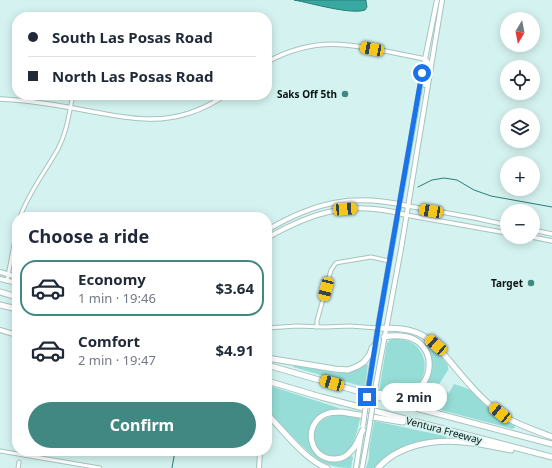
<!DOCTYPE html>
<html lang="en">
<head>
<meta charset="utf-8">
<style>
  body { margin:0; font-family:"Noto Sans",sans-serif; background:#f2f2f3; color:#1f2937; height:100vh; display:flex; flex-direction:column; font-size:15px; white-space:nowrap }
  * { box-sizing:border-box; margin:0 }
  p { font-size:13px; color:#747a83 }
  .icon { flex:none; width:22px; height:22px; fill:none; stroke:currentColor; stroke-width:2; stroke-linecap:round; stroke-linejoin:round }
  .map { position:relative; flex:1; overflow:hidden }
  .drawer { position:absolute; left:12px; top:212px; width:260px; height:244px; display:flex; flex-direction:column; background:#fff; border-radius:16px; box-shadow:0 2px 10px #0003 }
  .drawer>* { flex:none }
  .guide { position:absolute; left:12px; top:12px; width:260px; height:88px; border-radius:16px; box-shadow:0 2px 10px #0003; display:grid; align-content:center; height:88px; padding:0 16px; background:#fff }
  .needle { width:26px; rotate:190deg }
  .buttons { position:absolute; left:500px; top:12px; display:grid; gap:8px }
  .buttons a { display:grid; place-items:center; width:40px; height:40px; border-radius:50%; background:#fff; box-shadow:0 2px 10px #0003; font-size:20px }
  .end { position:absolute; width:18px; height:18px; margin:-9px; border:5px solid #1a73e8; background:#fff; box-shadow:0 0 0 2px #fff }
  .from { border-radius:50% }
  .bubble { position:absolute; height:28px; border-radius:14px; background:#fff; box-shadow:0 2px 10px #0003; font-size:13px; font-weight:700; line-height:28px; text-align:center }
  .car { position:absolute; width:12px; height:24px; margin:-12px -6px; border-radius:5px; box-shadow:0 0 3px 1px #0007; background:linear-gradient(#f5c518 24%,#345 0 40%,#f5c518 0 76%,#345 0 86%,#f5c518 0) }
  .guide b { display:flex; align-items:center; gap:14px; height:38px; font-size:15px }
  .guide b+b { border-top:1px solid #e0e1e3 }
  .guide i { width:10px; height:10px; background:#1f2937 }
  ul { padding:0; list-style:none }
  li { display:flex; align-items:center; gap:12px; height:56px; margin:0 8px 6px; padding:0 8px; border:2px solid transparent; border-radius:16px }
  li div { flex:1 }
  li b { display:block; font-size:15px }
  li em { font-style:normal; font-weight:700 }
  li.active { border-color:#418882 }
  li>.icon { width:36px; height:36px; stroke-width:1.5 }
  h2 { padding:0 16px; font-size:18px; line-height:48px }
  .action { display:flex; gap:8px; margin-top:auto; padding:8px 16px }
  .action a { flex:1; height:46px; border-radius:24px; background:#418882; color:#fff; font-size:16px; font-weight:700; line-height:46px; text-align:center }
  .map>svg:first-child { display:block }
  .green { fill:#95ddd6 }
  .water { fill:#38a9a1; stroke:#2a7d77 }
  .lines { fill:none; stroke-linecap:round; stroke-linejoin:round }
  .stream { stroke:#2a7d77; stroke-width:1 }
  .minor-casing { stroke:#a5c4c0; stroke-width:5 }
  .tertiary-casing { stroke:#a5c4c0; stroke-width:5.5 }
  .secondary-casing { stroke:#a5c4c0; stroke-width:6 }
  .motorway-casing { stroke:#a5c4c0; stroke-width:7 }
  .minor { stroke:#fff; stroke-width:3 }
  .tertiary { stroke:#fff; stroke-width:3.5 }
  .secondary { stroke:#fff; stroke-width:4 }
  .motorway { stroke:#fff; stroke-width:5 }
  .secondary-bridge-casing { stroke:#a5c4c0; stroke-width:6; stroke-linecap:butt }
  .secondary-bridge { stroke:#fff; stroke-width:4 }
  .route { stroke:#1a73e8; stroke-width:5 }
  .poi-dot { fill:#418882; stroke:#d4f3f0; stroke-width:1.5 }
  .labels { text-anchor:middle; stroke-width:3.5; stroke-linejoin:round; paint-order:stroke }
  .poi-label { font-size:10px; font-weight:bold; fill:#0a1514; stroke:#d4f3f0; text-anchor:end }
  .street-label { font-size:10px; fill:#0a1514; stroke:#d4f3f0 }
</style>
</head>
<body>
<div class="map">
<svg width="552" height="468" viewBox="0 0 552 468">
  <rect width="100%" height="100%" fill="#d4f3f0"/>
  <!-- green -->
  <g class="green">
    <path d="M395 338C402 340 409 340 415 345 431 358 427 386 406 392 398 395 387 393 379 391L387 343 390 340Z"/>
    <path d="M429 345C434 350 451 363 448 370 445 375 441 381 438 386L449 393 454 384 466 388 468 389 471 390 497 415 515 425V427L513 429 502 426 406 401 405 400 406 397 411 395 430 372 425 347Z"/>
    <path d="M365 364 368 365 365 387 324 376 293 367 294 365 350 371 357 369Z"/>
    <path d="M267 385 339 408 338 410 311 424C306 438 310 453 324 459 327 460 330 462 333 462 340 462 345 459 351 456L353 457 351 468C343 468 334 467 327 464 316 460 308 451 300 444 289 433 278 422 267 411Z"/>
    <path d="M335 415H346L360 418C358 428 355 442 349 450 347 453 343 454 341 455 316 465 298 423 335 415Z"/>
    <path d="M374 421 445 436 446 437V439C419 444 394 445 375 468H366C368 462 370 457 369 450Z"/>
  </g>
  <!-- water -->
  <path class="water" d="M294 0H366V1L367 7 365 10C351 15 311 3 294 0Z"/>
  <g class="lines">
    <!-- stream -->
    <g class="stream">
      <path d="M418 187 432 180 444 178 457 180 474 190 491 196 552 207"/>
      <path d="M172 468 175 451"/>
    </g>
    <defs>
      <g id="minor">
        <path d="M20 217C29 192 45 172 58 149 67 132 69 113 73 95"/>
        <path d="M7 281 17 229"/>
        <path d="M317 327V321L331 270 336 263 341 262 371 257 389 261"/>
        <path d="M267 328 297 326 325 327 350 326 377 328"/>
        <path d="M0 451 100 468"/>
        <path d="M18 468 19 462"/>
      </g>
      <g id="tertiary">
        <path d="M267 62C291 49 319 42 346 45 358 46 369 48 380 50 395 53 410 56 425 59"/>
        <path d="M0 99C31 100 63 106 94 112 112 115 130 119 148 119 175 120 203 111 225 95"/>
        <path d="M408 206 475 218 507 225"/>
        <path d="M406 215 507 233"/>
        <path d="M533 230 552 234"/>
        <path d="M532 237 552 241"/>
      </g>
      <g id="secondary">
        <path d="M425 85 428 63 427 61 425 59"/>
        <path d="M267 230C315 202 353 193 408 206"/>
        <path d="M267 238C314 211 353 200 406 215"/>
        <path d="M0 272 17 277"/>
        <path d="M0 279 17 283"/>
        <path d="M0 330 17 335"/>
        <path d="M369 383 379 321 410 144 425 59 437 0"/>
        <path d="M376 384 401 249 442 0"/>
        <path d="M259 468 260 451"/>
        <path d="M356 468 361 436"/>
        <path d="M362 468 369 429"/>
      </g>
      <g id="motorway">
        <path d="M0 292 17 297"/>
        <path d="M0 305 17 309"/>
        <path d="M377 328C402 328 417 328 436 345 457 369 480 401 507 418 521 426 537 431 552 437"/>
        <path d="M267 358 335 369 348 370 358 366 364 362 370 354 372 348 375 345"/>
        <path d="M267 365 416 408 552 444"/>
        <path d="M267 381 321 397 552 457"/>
        <path d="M370 391C381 394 395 398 407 395 430 389 438 355 417 341 408 335 394 335 384 337"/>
        <path d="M267 414C284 431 305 460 327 468"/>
        <path d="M363 430C359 437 357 446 351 451 347 456 341 459 335 459 309 460 302 424 326 414 331 412 336 412 341 412L403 422"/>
        <path d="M378 468C398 445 433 439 462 442 479 443 495 447 511 450"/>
      </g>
    </defs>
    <!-- minor casing -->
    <use href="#minor" class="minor-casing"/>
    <!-- tertiary casing -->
    <use href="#tertiary" class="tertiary-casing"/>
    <!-- secondary casing -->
    <use href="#secondary" class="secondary-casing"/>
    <!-- motorway casing -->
    <use href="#motorway" class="motorway-casing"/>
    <!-- minor -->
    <use href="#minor" class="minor"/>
    <!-- tertiary -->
    <use href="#tertiary" class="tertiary"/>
    <!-- secondary -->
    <use href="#secondary" class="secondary"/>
    <!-- motorway -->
    <use href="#motorway" class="motorway"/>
    <defs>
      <g id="secondary-bridge">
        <path d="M363 426 369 383"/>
        <path d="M369 429 376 384"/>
      </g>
    </defs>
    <!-- secondary-bridge casing -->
    <use href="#secondary-bridge" class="secondary-bridge-casing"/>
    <!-- secondary-bridge -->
    <use href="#secondary-bridge" class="secondary-bridge"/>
  </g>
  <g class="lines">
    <!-- route -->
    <path class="route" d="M367 397 379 321 422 73"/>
  </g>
  <!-- markers -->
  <g class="poi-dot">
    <circle cx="345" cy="94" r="4"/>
    <circle cx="531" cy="283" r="4"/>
  </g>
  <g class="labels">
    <!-- poi labels -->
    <g class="poi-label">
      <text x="337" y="98">Saks Off 5th</text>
      <text x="523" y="287">Target</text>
    </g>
    <!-- street labels -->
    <g class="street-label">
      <text transform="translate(444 430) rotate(15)" y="4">Ventura Freeway</text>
    </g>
  </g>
</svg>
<div class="buttons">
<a><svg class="needle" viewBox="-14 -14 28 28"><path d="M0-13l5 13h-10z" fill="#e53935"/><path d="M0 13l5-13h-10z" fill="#747a83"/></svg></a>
<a><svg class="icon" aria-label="locate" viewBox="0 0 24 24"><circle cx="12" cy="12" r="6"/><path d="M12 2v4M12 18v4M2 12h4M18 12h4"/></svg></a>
<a><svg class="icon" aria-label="layers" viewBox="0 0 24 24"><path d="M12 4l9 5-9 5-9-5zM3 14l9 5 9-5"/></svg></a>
<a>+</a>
<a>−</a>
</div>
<i class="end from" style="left:422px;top:73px"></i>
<i class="end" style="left:367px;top:397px"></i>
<div class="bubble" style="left:381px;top:383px;width:66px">2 min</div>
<i class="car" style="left:372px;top:49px;rotate:281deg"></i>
<i class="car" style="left:345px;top:209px;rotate:86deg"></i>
<i class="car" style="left:431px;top:211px;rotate:280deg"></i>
<i class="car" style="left:326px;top:289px;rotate:194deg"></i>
<i class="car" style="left:436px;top:345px;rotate:311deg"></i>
<i class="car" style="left:332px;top:383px;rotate:286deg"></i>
<i class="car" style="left:500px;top:413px;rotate:309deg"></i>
<div class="guide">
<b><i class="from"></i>South Las Posas Road</b>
<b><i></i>North Las Posas Road</b>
</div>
<section class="drawer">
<h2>Choose a ride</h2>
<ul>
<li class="active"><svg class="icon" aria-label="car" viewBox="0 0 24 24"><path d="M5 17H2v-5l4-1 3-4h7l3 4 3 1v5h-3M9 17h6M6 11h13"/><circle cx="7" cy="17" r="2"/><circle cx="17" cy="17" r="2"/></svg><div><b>Economy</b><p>1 min · 19:46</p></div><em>$3.64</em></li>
<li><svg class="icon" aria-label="car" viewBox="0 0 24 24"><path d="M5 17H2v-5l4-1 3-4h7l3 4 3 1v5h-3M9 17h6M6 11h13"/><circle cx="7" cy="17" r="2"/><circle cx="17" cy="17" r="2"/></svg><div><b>Comfort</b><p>2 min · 19:47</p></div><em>$4.91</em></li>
</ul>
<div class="action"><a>Confirm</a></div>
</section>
</div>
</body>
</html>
